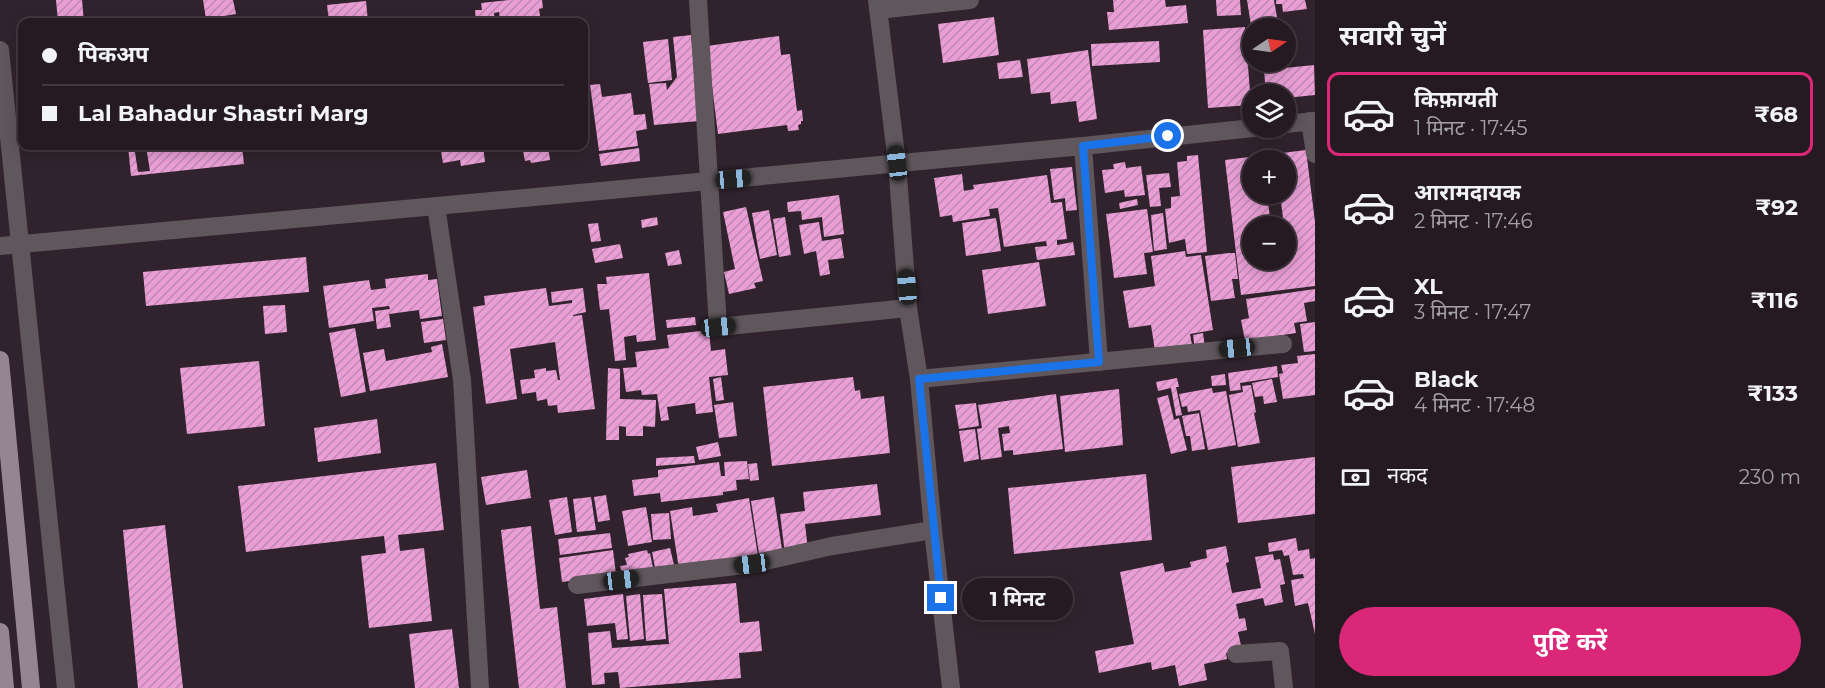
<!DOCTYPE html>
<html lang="hi">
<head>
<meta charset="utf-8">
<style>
  body { margin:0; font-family:Montserrat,"Noto Sans Devanagari",sans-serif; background:#2d232a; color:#f1f3f6; height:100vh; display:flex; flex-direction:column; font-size:22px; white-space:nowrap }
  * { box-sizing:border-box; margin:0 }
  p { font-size:20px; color:#a3a1a5 }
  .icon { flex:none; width:33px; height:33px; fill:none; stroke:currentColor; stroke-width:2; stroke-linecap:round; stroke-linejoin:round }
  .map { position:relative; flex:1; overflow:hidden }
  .side { display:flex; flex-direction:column; background:#251a22; width:510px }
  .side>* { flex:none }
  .hud { position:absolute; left:18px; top:18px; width:570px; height:132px; border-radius:12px; box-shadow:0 3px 15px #0003,0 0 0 2px #423840; display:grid; align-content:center; height:132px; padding:0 24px; background:#251a22 }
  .needle { width:39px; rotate:77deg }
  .tools { position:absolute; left:1242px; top:18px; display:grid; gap:12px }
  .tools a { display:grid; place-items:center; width:54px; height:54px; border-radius:50%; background:#251a22; box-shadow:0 3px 15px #0003,0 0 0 2px #423840; font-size:30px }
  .end { position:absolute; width:27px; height:27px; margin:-14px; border:8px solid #1a73e8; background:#fff; box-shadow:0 0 0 3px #fff }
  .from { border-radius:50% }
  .bubble { position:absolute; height:42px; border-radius:21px; background:#251a22; box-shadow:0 3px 15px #0003,0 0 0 2px #423840; font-size:20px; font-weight:700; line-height:42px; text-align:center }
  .car { position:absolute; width:18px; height:36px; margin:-18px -9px; border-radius:8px; box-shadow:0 0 4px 2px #0007; background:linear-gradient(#222 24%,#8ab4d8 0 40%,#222 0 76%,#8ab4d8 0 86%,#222 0) }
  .hud b { display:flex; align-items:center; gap:21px; height:57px; font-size:22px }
  .hud b+b { border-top:2px solid #423840 }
  .hud i { width:15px; height:15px; background:#f1f3f6 }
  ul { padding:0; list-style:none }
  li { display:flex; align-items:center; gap:18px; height:84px; margin:0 12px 9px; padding:0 12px; border:3px solid transparent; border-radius:12px }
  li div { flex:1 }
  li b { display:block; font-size:22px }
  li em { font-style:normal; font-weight:700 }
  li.on { border-color:#db2777 }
  li>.icon { width:54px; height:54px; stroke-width:1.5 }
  h2 { padding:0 24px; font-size:27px; line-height:72px }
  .pay { display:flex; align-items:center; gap:15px; height:66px; padding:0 24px; font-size:22px }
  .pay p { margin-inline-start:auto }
  .primary-button { display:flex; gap:12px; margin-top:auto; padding:12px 24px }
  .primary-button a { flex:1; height:69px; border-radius:36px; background:#db2777; color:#fff; font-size:24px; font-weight:700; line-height:69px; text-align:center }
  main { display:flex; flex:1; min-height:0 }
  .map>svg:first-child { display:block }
  .building { fill:url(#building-hatch); fill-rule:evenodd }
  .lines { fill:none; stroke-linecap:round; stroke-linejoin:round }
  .minor { stroke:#5f575c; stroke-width:18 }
  .major { stroke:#948590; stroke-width:18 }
  .route { stroke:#1a73e8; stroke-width:8 }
</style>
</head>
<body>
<main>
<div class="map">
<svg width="1315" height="688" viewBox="0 0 1315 688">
  <defs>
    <pattern id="building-hatch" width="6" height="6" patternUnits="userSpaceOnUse" patternTransform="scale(1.5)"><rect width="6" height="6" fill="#e99fd6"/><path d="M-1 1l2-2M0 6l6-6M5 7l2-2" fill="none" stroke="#c088b1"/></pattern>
  </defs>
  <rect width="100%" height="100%" fill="#31232d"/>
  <!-- building -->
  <g class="building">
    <path d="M56 0H82L84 22H82L81 16 69 18 70 22H58Z"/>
    <path d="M203 0H233L236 14 206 19Z"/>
    <path d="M509 0H542L543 8 539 9 541 22H500L499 12 494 13 495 22H476L475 10H482L481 3Z"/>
    <path d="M1113 0H1165L1166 7 1186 5 1188 23 1109 30 1107 12H1114Z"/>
    <path d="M1216 0H1240L1241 15 1217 16Z"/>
    <path d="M1247 0H1274L1278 23 1259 26V24L1251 25Z"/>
    <path d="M1276 0H1305L1307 9 1283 12 1282 4H1276Z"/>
    <path d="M366 1 368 22H329L327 5Z"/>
    <path d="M994 17 999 55 943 63 938 24Z"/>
    <path d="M1245 27 1251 105 1208 108 1203 30Z"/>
    <path d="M691 35 699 121 654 125 649 84 666 83 667 90 677 77 673 37Z"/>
    <path d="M779 36 781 55 790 54 797 111 802 110 803 121H801V124L798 125 799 130 788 131 787 125 718 134 707 46Z"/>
    <path d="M668 39 672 80 648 83 643 42Z"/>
    <path d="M1159 41 1160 62 1092 66 1091 44Z"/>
    <path d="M1088 50 1097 119 1079 122 1076 101 1051 104 1050 92 1031 94 1027 59Z"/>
    <path d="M1020 60 1023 77 999 79 997 63Z"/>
    <path d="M1314 65 1315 95 1286 98V94H1266L1264 70Z"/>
    <path d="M600 84 602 97 631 93 634 115 645 114 647 129 636 131 638 146 599 151 590 85Z"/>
    <path d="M128 146H134L138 172 150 171 146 146H242L244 164 131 176Z"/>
    <path d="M440 146H483L485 162 461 166 460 160 443 163Z"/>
    <path d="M522 146H548L550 160 531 163 530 160 525 161Z"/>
    <path d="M639 148 640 161 601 166 599 154Z"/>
    <path d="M1306 150 1315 222V286L1241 295 1225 160ZM1252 160H1286V194H1280L1284 226H1286L1288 259 1275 261 1252 260V226H1271L1267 194H1252Z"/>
    <path d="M1198 155 1207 252 1187 254 1185 239 1169 243 1165 209 1171 208V197L1180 196 1177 162 1187 161V156Z"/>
    <path d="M1125 162 1126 168 1141 166 1145 195 1125 197 1124 190 1105 193 1102 170 1114 169 1113 164Z"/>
    <path d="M1072 167 1077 210 1066 211 1065 198 1054 200 1050 169Z"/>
    <path d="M1169 173 1171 187 1159 188 1161 206 1150 207 1146 175Z"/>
    <path d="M962 174 964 191 974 189 973 185 1047 175 1051 203 1062 202 1067 239 1057 240V245L1073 242 1075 255 1037 260 1035 247 1047 246 1046 241 1004 247 998 208 989 209 990 216 953 222 952 215 940 217 934 178Z"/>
    <path d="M839 195 844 234 824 237 822 217 802 220 801 211 788 212 787 202Z"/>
    <path d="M1137 199 1138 205 1120 209 1119 203Z"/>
    <path d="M746 207 763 281 754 283 756 288 729 294 724 272 735 269 723 212Z"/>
    <path d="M1147 209 1153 252 1144 253 1147 274 1114 278 1106 214Z"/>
    <path d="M769 210 777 255 760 259 752 213Z"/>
    <path d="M1163 213 1167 249 1154 251 1151 215Z"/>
    <path d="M657 217 658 225 642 228 641 220Z"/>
    <path d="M785 217 791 255 779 257 773 219Z"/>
    <path d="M996 218 1001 251 966 256 962 223Z"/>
    <path d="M819 222 822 241 841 238 844 258 828 260 830 274 820 276 816 251 804 254 799 225Z"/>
    <path d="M598 223 601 241 591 242 588 224Z"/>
    <path d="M620 244 623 258 595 263 592 249Z"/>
    <path d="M679 250 682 264 668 266 665 253Z"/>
    <path d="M1185 251 1186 257 1201 255 1213 330 1190 334 1192 345 1155 351 1151 325 1129 328 1123 291 1155 286 1151 256Z"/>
    <path d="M1229 253H1235L1238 279H1232L1235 298 1211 301 1205 256Z"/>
    <path d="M306 257 309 292 146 306 143 272Z"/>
    <path d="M1039 262 1046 306 988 314 982 270Z"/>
    <path d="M649 273 656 340 637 342 636 335 624 337 626 360 615 361 609 309 600 310 597 284H607L606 277Z"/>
    <path d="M428 274V280L437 279 442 316 420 319 419 310 389 314 391 327 377 329 375 311 390 309 389 306 372 308 374 321 329 328 323 286 369 280 371 290 386 288 385 279Z"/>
    <path d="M546 288 549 306 572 303V300L552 303 551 292 583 288 586 312 573 315V316L582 315 595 409 558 413 557 405 548 406 547 399 537 401 536 392 522 394 520 380 535 378 534 370 546 368V371L556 370 558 380H560L555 342 510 349 517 399 486 404 473 307 485 305 484 296Z"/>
    <path d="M1315 289V301L1304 303 1307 321 1294 323 1296 333 1245 341 1241 320 1249 318 1246 299Z"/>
    <path d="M285 305 287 332 265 334 263 306Z"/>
    <path d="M695 317 696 325 667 328 666 320Z"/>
    <path d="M443 319 446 340 424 343 421 322Z"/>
    <path d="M1315 322V351L1304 352 1300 324Z"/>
    <path d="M355 328 366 392 341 397 329 333Z"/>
    <path d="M709 330 711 351 725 349 728 375 709 377 713 412 696 414 695 403 667 407 669 420 661 421 657 394 642 395 641 390 626 392 623 368 637 367 635 352 669 348 667 335Z"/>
    <path d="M1203 333 1205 348 1195 350 1193 335Z"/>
    <path d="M442 344 448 377 370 391 363 353 384 349 386 361 432 352 431 347Z"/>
    <path d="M1315 354V395L1283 399 1279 374 1283 373 1281 365 1298 363 1297 356Z"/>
    <path d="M259 361 265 426 187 434 180 368Z"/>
    <path d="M1277 366 1278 377 1240 383 1241 390 1230 391 1228 373Z"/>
    <path d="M608 368 620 369V399L656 400 655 427 643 426V436H626V427L619 426V440H606Z"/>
    <path d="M1225 374 1226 385 1212 386 1211 376Z"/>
    <path d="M721 377 724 400 716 401 713 379Z"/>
    <path d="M853 377 855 391 860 390 861 399 884 396 890 453 772 466 763 387Z"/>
    <path d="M1177 378 1179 387H1176L1182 415 1176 416 1171 388 1158 391 1156 382Z"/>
    <path d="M1272 379 1277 402 1264 404 1263 396 1255 397 1252 383Z"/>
    <path d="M1251 385 1256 412 1254 413 1260 443 1238 447 1229 395 1243 392 1242 386Z"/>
    <path d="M1212 388 1213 393 1226 391 1236 445 1208 450 1200 410 1188 412 1187 406 1182 407 1179 394Z"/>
    <path d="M1119 389 1123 445 1065 452 1060 396Z"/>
    <path d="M1056 394 1063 449 1013 455V450L1004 451 1002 434 1010 433 1009 426 998 428 1002 457 981 460 977 429 982 428 978 405Z"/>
    <path d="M1168 395 1174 420 1179 418 1187 450 1171 454 1157 398Z"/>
    <path d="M733 402 737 436 719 438 714 405Z"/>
    <path d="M976 403 979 426 959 429 955 405Z"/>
    <path d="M1199 413 1205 449 1192 451 1190 436H1186L1182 416Z"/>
    <path d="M377 419 381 453 318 462 314 428Z"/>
    <path d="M975 429 979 459 964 462 959 431Z"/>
    <path d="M718 442 721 456 699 460 696 447Z"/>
    <path d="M694 456 695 463 656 466V458Z"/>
    <path d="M1315 457V514L1238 523 1231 467Z"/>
    <path d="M747 461 749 479 736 480 737 490 723 492V495L661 502 660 493 634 496 632 480 658 477V470L719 462 721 476H725L724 462Z"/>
    <path d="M436 463 444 530 398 535 400 551 424 548 432 621 369 628 361 556 386 553 384 536 246 552 238 486Z"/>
    <path d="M757 463 759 480 750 481 748 464Z"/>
    <path d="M527 470 531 498 486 505 481 477Z"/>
    <path d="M1146 474 1152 540 1014 554 1008 488Z"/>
    <path d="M877 484 881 515 805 524 809 559 786 562 780 514 805 511 803 492Z"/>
    <path d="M606 495 610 520 598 522 594 497Z"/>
    <path d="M567 497 572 532 555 535 549 500Z"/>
    <path d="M591 497 596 530 577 532 573 499Z"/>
    <path d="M774 497 783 556 760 560 751 501Z"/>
    <path d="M749 498 758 556 679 569 670 511 692 507 693 516 718 512 716 504Z"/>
    <path d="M646 507 652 542 628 546 622 511Z"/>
    <path d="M669 513 671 539 653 540 651 514Z"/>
    <path d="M165 525 183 688H138L123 530Z"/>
    <path d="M531 526 540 609 557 607 566 688H519L501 530Z"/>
    <path d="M610 533 612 548 560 555 558 539Z"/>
    <path d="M1296 538 1298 551 1309 549 1310 559 1315 558V634L1308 603 1295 606 1291 580 1304 578 1303 574 1293 575 1289 555 1284 556 1282 550 1269 552 1268 543Z"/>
    <path d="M1226 546 1229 562 1226 563 1232 593 1261 588 1255 557 1273 554 1274 560 1280 559 1285 584 1280 585 1283 602 1265 606 1263 598 1236 604 1239 619 1245 618 1247 630 1238 632 1242 650 1226 653 1227 659 1204 664 1207 680 1179 686 1175 665 1152 670 1151 662 1099 673 1095 651 1134 644 1120 572 1163 563 1165 572 1191 567 1190 562 1207 558 1206 550Z"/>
    <path d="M670 548 675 569 656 573 652 552Z"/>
    <path d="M613 550 616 574 562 582 559 558Z"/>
    <path d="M647 550 648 554 650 553 654 573 623 579 620 566 627 565 625 558 629 557 628 554Z"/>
    <path d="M736 583 740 623 759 621 762 651 739 653 741 678 620 688 618 672 604 673 605 684 592 685 588 633 610 631 612 648 669 644 664 589Z"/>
    <path d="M623 594 628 639 617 640 615 623 587 626 584 599Z"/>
    <path d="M640 594 644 639 630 641 626 596Z"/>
    <path d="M662 594 666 639 646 641 643 595Z"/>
    <path d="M452 629 459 688H415L409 634Z"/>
  </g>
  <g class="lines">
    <!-- minor -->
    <g class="minor">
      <path d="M698 0 718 327 908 308"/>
      <path d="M877 0 897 163 908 308 919 379 933 530 951 688"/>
      <path d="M878 10 970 0"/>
      <path d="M0 50 66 688"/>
      <path d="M1310 121 1315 154"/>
      <path d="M1286 124 1315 121"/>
      <path d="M1083 146 1099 362"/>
      <path d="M436 206 462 380 480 688"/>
      <path d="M0 246 709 181 1083 146 1253 128"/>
      <path d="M919 379 1283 344"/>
      <path d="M577 585 752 564 832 546 933 530"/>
      <path d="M1236 654 1280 651 1284 688"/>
    </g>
    <!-- major -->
    <g class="major">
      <path d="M0 360 31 688"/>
      <path d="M0 632 5 688"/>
    </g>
  </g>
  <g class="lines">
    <!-- route -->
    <path class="route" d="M941 598 919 379 1099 362 1083 146 1168 136"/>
  </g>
</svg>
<div class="tools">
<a><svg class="needle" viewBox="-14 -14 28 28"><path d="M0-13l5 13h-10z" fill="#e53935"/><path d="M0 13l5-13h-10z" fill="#a3a1a5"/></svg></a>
<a><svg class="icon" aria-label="layers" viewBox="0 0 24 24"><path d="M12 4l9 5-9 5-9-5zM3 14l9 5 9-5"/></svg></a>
<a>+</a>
<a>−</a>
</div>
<i class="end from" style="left:1168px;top:136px"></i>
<i class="end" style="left:941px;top:598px"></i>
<div class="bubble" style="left:962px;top:578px;width:111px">1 मिनट</div>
<i class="car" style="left:897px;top:163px;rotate:353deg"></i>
<i class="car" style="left:733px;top:179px;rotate:85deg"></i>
<i class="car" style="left:907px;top:287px;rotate:355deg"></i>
<i class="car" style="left:718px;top:327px;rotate:84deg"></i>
<i class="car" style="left:1237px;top:348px;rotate:264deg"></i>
<i class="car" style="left:752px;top:564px;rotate:263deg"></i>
<i class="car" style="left:621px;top:580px;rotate:83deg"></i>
<div class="hud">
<b><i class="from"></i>पिकअप</b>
<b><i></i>Lal Bahadur Shastri Marg</b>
</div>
</div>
<section class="side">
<h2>सवारी चुनें</h2>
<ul>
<li class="on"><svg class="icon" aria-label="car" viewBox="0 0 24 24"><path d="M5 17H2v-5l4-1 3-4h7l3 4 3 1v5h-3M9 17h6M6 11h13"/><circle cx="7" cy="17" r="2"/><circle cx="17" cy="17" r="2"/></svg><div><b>किफ़ायती</b><p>1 मिनट · 17:45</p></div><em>₹68</em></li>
<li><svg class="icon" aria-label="car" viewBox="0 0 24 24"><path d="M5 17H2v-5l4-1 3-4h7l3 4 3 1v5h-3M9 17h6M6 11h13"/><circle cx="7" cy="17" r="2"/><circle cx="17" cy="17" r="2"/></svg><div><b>आरामदायक</b><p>2 मिनट · 17:46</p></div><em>₹92</em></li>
<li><svg class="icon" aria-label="car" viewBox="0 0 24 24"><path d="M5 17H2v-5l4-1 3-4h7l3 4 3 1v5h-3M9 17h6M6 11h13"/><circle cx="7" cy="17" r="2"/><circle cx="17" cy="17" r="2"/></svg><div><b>XL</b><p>3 मिनट · 17:47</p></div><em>₹116</em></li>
<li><svg class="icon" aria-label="car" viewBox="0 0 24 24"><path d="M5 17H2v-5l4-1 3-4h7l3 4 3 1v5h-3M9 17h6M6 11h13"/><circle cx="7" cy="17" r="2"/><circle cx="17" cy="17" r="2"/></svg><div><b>Black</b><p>4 मिनट · 17:48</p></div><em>₹133</em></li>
</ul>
<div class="pay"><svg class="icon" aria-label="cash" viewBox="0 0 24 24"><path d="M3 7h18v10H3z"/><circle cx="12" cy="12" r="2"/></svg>नकद<p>230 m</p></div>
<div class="primary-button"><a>पुष्टि करें</a></div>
</section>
</main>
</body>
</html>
